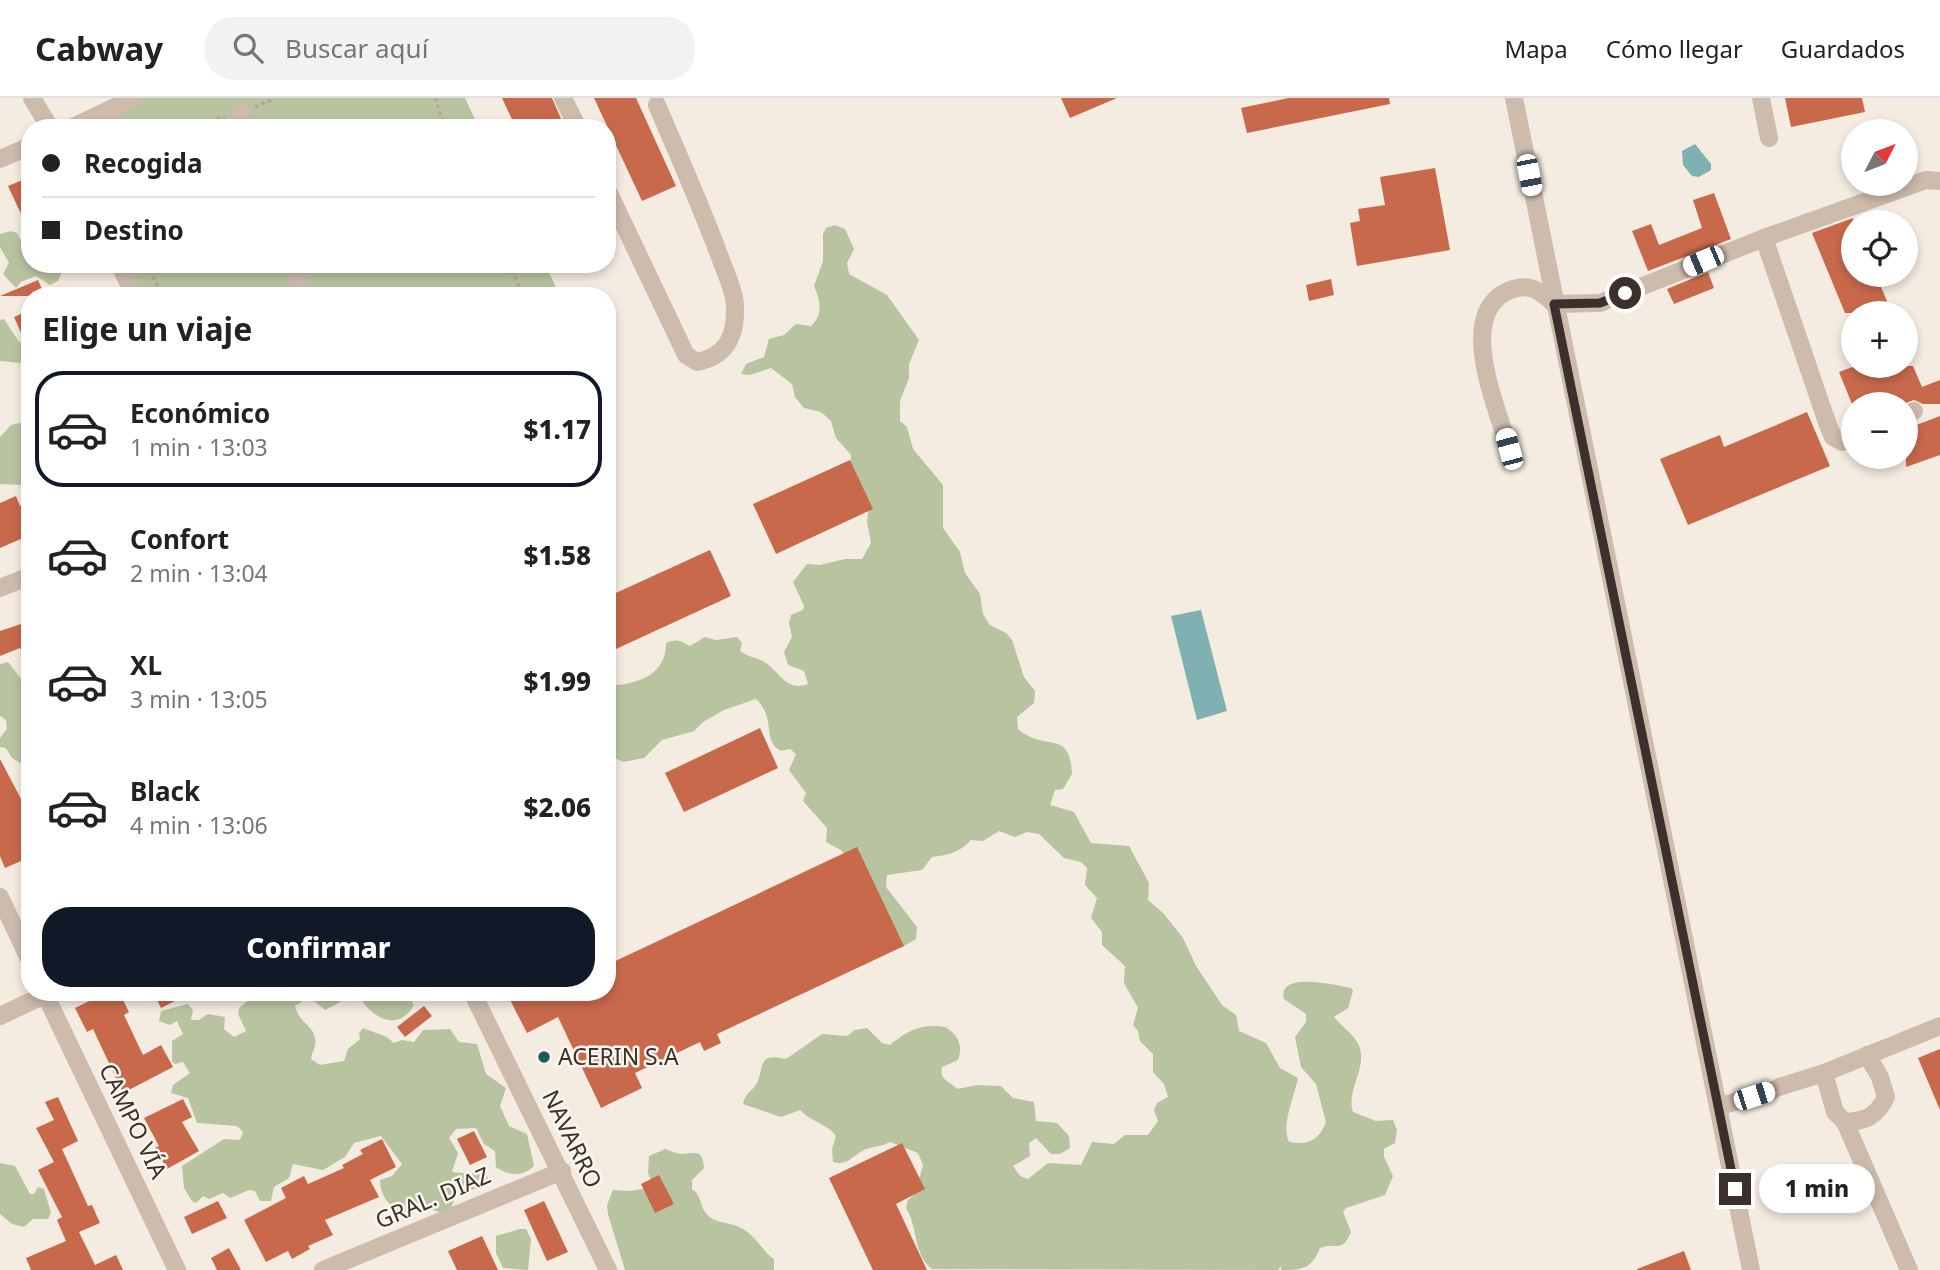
<!DOCTYPE html>
<html lang="es">
<head>
<meta charset="utf-8">
<style>
  body { margin:0; font-family:"Noto Sans",sans-serif; background:#f2f2f2; color:#222; height:100vh; display:flex; flex-direction:column; font-size:26px; white-space:nowrap }
  * { box-sizing:border-box; margin:0 }
  p { font-size:23px; color:#767676 }
  .icon { flex:none; width:38px; height:38px; fill:none; stroke:currentColor; stroke-width:2; stroke-linecap:round; stroke-linejoin:round }
  .map { position:relative; flex:1; overflow:hidden }
  .drawer { position:absolute; left:21px; top:189px; width:595px; height:714px; display:flex; flex-direction:column; background:#fff; border-radius:28px; box-shadow:0 4px 10px #0003 }
  .drawer>* { flex:none }
  .banner { position:absolute; left:21px; top:21px; width:595px; height:154px; border-radius:28px; box-shadow:0 4px 10px #0003; display:grid; align-content:center; height:154px; padding:0 21px; background:#fff }
  .needle { width:46px; rotate:48deg }
  .buttons { position:absolute; left:1841px; top:21px; display:grid; gap:14px }
  .buttons a { display:grid; place-items:center; width:77px; height:77px; border-radius:50%; background:#fff; box-shadow:0 4px 10px #0003; font-size:35px }
  .end { position:absolute; width:32px; height:32px; margin:-16px; border:9px solid #3b302b; background:#fff; box-shadow:0 0 0 4px #fff }
  .from { border-radius:50% }
  .bubble { position:absolute; height:49px; border-radius:24px; background:#fff; box-shadow:0 4px 10px #0003; font-size:23px; font-weight:800; line-height:49px; text-align:center }
  .car { position:absolute; width:21px; height:42px; margin:-21px -10px; border-radius:9px; box-shadow:0 0 5px 2px #0007; background:linear-gradient(#fff 24%,#345 0 40%,#fff 0 76%,#345 0 86%,#fff 0) }
  .banner b { display:flex; align-items:center; gap:24px; height:66px; font-size:26px }
  .banner b+b { border-top:2px solid #e0e0e0 }
  .banner i { width:18px; height:18px; background:#222 }
  ul { padding:0; list-style:none }
  li { display:flex; align-items:center; gap:21px; height:116px; margin:0 14px 10px; padding:0 7px; border:4px solid transparent; border-radius:28px }
  li div { flex:1 }
  li b { display:block; font-size:26px }
  li em { font-style:normal; font-weight:800 }
  li.on { border-color:#111827 }
  li>.icon { width:63px; height:63px; stroke-width:1.5 }
  h2 { padding:0 21px; font-size:32px; line-height:84px }
  .primary-button { display:flex; gap:14px; margin-top:auto; padding:14px 21px }
  .primary-button a { flex:1; height:80px; border-radius:28px; background:#111827; color:#fff; font-size:28px; font-weight:800; line-height:80px; text-align:center }
  header { display:flex; align-items:center; gap:42px; box-sizing:border-box; height:98px; padding:0 35px; background:#fff; border-bottom:2px solid #e0e0e0 }
  header strong { font-size:33px }
  nav { display:flex; gap:38px; margin-inline-start:auto; font-size:24px }
  .search { width:490px; height:63px; background:#f2f2f2; display:flex; align-items:center; gap:18px; box-sizing:border-box; padding:0 24px; border-radius:28px; color:#767676; font-size:26px }
  .map>svg:first-child { display:block }
  .green { fill:#b8c4a0 }
  .water { fill:#7fb0b2 }
  .building { fill:#c8694b }
  .lines { fill:none; stroke-linecap:round; stroke-linejoin:round }
  .path { stroke:#b9a596; stroke-width:3.5; stroke-dasharray:3.5 3.5; stroke-linecap:butt }
  .minor { stroke:#cdbbac; stroke-width:18 }
  .route { stroke:#3b302b; stroke-width:9 }
  .poi-dot { fill:#1f5a5e; stroke:#fbf5ee; stroke-width:2.5 }
  .labels { text-anchor:middle; stroke-width:5; stroke-linejoin:round; paint-order:stroke }
  .poi-label { font-size:23px; fill:#3b302b; stroke:#fbf5ee; text-anchor:start }
  .street-label { font-size:23px; fill:#3b302b; stroke:#fbf5ee }
</style>
</head>
<body>
<header>
<strong>Cabway</strong>
<div class="search"><svg class="icon" aria-label="search" viewBox="0 0 24 24"><circle cx="10" cy="10" r="6"/><path d="M15 15l6 6"/></svg>Buscar aquí</div>
<nav><a>Mapa</a><a>Cómo llegar</a><a>Guardados</a></nav>
</header>
<div class="map">
<svg width="1940" height="1172" viewBox="0 0 1940 1172">
  <rect width="100%" height="100%" fill="#f4ebe1"/>
  <!-- green -->
  <g class="green">
    <path d="M134 0H465L479 30H71Z"/>
    <path d="M835 127 845 131 854 151 847 165 849 176 887 197 919 242 909 266V280L900 303V323L907 329 913 351 943 387V430L960 454 965 475 980 496 983 516 990 527 1006 535 1012 542 1024 579 1035 593 1034 605 1017 619 1018 631C1047 655 1070 630 1072 676L1063 691 1055 692 1050 707 1074 714 1091 745 1129 748 1149 785 1148 802 1164 816 1183 840 1196 868 1222 907 1236 917 1239 933 1266 945 1280 970 1298 980C1294 1000 1281 1026 1289 1044 1308 1047 1319 1043 1326 1024L1316 986 1301 969 1295 939 1306 924V916L1284 901C1277 873 1335 887 1351 890L1353 893 1348 910 1334 919C1341 928 1352 935 1357 944 1371 967 1345 990 1353 1014L1376 1023 1393 1022 1397 1032 1395 1045 1384 1051V1059L1393 1078 1385 1097 1346 1110 1343 1114 1351 1134C1342 1156 1335 1144 1320 1150 1311 1171 1303 1172 1281 1172V1168L1278 1172 932 1171C913 1157 918 1128 906 1110L908 1102 915 1096 923 1067 918 1055 890 1044C878 1050 872 1048 864 1052 852 1058 848 1068 833 1064L832 1051 836 1038C828 1026 811 1024 800 1012L781 1019 743 1006C745 994 754 993 758 983 764 964 760 955 786 961L822 936 847 938 855 932 867 930 882 945 890 947C906 933 922 925 945 929 959 937 963 948 958 962L942 969C939 983 950 983 957 991L978 987 1001 988 1013 1000 1034 1004 1036 1023 1057 1025 1069 1038 1070 1050 1060 1056H1051L1036 1040 1029 1045 1030 1058 1013 1068 1020 1078 1028 1081 1048 1065 1081 1067 1092 1044 1114 1046 1125 1037H1148L1158 1023 1154 1012 1157 1005 1168 999 1164 986 1153 974V956L1140 943 1138 933 1133 927 1138 910 1124 885 1125 868 1102 847V834L1091 820 1097 800 1085 787 1087 770 1081 764 1064 760 1039 736 1027 734 1015 739 999 733 983 743 971 742C959 755 948 757 932 759L922 772 887 777 886 789 917 829 916 841 901 850 897 849 858 772 841 752 826 744 827 730 803 703 806 695 789 672 796 656 790 651 781 653C761 642 777 621 756 601L724 612 703 624 694 633 662 642 644 660 623 664 611 658 607 662V587C633 588 667 578 666 545 676 540 681 543 690 548L705 539 716 542 737 539 742 545 740 553C748 559 759 560 766 565 781 576 787 594 808 586L804 573 788 567 784 554 792 539 789 525 791 517 803 512 804 508 793 484 807 466 820 467 845 461H862L871 445 867 424 869 405 851 374V357L836 340 831 323 821 314 804 310 795 299 792 286 771 270 750 277 741 276 746 266 764 259 769 241 784 237 796 226 811 228C824 216 820 202 814 188L823 163V136L826 130Z"/>
    <path d="M11 133 17 135 24 149H30V166L65 167 58 183 50 187 36 178 21 184 16 190 3 176 9 165 0 149V136Z"/>
    <path d="M119 166H545L560 198H135Z"/>
    <path d="M4 221 19 244 30 248V266L0 263V222Z"/>
    <path d="M30 317V357L21 375 24 387 0 386V339L11 327 24 324Z"/>
    <path d="M8 564 22 582 30 586V681L22 666 12 660 6 650 0 649V640L7 631 6 622 0 618V566Z"/>
    <path d="M406 894 414 907C403 928 382 926 367 909 361 904 364 900 357 895L325 912 309 899 295 908C299 925 313 927 315 940 317 949 312 953 311 961L320 967 344 963 348 951 360 941 359 935 363 930 387 939 394 945 402 942 414 944 423 932 450 931 459 944 477 946 486 976 506 990 500 1008 509 1028 527 1036 534 1068C523 1079 508 1078 496 1069L495 1053 484 1046 476 1030 456 1031 449 1040 458 1055 452 1074 472 1076 481 1071 489 1081 475 1091 457 1095 451 1110 443 1115 426 1110 402 1115C389 1109 380 1097 380 1082L392 1078 402 1066 381 1038 354 1045 345 1059 323 1072 293 1066 289 1080 274 1089 271 1103H260L255 1093 249 1092 230 1100 223 1095 209 1101 203 1098 196 1105 192 1103 184 1090 182 1068 224 1041 240 1042 243 1034 237 1028 197 1025 188 1000 171 995 173 987 190 975 183 964 175 966 172 964V943L183 936 177 923 170 927 159 923 161 913 188 906 193 912 191 922H199L208 916 225 919 224 931 234 939 246 933 238 916 239 910 250 901 270 895Z"/>
    <path d="M665 1051C669 1052 677 1056 681 1056 695 1055 703 1051 704 1070L692 1082V1091C702 1098 699 1105 705 1114 711 1124 724 1124 734 1127 756 1134 759 1151 774 1161V1172H625L608 1116 607 1107 613 1092 630 1093 648 1090 651 1082 648 1075 649 1058Z"/>
    <path d="M0 1065 15 1068 30 1096H34L38 1089 44 1091 51 1115 48 1121H33L24 1129 12 1126 0 1116Z"/>
    <path d="M520 1131H526L531 1141 528 1172 503 1170 496 1155V1138Z"/>
  </g>
  <!-- water -->
  <g class="water">
    <path d="M1695 46 1711 66V72L1699 79 1692 78 1683 67 1682 53Z"/>
    <path d="M1201 512 1227 613 1197 622 1171 518Z"/>
  </g>
  <!-- building -->
  <g class="building">
    <path d="M502 0H552L565 30H516Z"/>
    <path d="M594 0H636L676 88 642 103Z"/>
    <path d="M1061 0H1117L1070 20Z"/>
    <path d="M1289 0H1389L1390 6 1247 35 1241 10Z"/>
    <path d="M1785 0H1862L1865 14 1791 29Z"/>
    <path d="M1435 70 1450 152 1357 168 1350 125 1360 123 1358 111 1385 107 1380 79Z"/>
    <path d="M30 79V135L8 88Z"/>
    <path d="M1714 95 1731 141 1648 173 1632 133 1651 126 1659 147 1702 130 1693 102Z"/>
    <path d="M1853 120V177H1876L1892 215H1845L1812 135Z"/>
    <path d="M1708 174 1714 190 1674 206 1667 191Z"/>
    <path d="M1331 181 1334 197 1309 203 1306 187Z"/>
    <path d="M38 182 45 198H0Z"/>
    <path d="M30 212V255L14 219Z"/>
    <path d="M1855 268H1913L1922 289 1940 282V306H1923L1914 302 1903 306H1852L1839 274Z"/>
    <path d="M1807 314 1830 368 1688 427 1660 361 1720 337 1724 349Z"/>
    <path d="M1940 318V357L1906 369V331Z"/>
    <path d="M850 362 873 411 776 456 753 406Z"/>
    <path d="M16 398 20 408 30 404V437L0 450V405Z"/>
    <path d="M710 452 731 498 616 551 607 533V499Z"/>
    <path d="M30 523V570L20 550 0 558V533Z"/>
    <path d="M760 630 778 670 684 714 665 675Z"/>
    <path d="M0 661 30 718V759L5 770 0 758Z"/>
    <path d="M857 749 904 848 717 936 721 945 704 953 700 944 635 975 642 990 601 1010 558 919 527 935 506 894H537L540 899 550 894H607V867Z"/>
    <path d="M108 894H119L129 914 124 917 143 957 161 947 173 969 123 995 93 931 87 934 75 910Z"/>
    <path d="M153 894H193L161 910Z"/>
    <path d="M424 908 432 918 405 939 397 929Z"/>
    <path d="M1940 951V1012L1918 960Z"/>
    <path d="M58 999 78 1043 62 1051 88 1108 92 1107 100 1125 79 1134 95 1167 116 1157 123 1172H31L26 1160 66 1143 57 1122 62 1119 38 1072 54 1064 36 1030 54 1022 45 1004Z"/>
    <path d="M183 1001 192 1019 182 1024 199 1053 167 1071 155 1050 159 1048 144 1020Z"/>
    <path d="M474 1033 487 1059 470 1067 457 1041Z"/>
    <path d="M382 1041 396 1069 370 1082 379 1099 325 1122 333 1137 308 1148 310 1151 292 1161 288 1153 266 1164 244 1122 286 1100 281 1090 304 1078 308 1086 344 1070 342 1067 363 1056 360 1052Z"/>
    <path d="M902 1045 925 1091 896 1106 927 1172H873L829 1080Z"/>
    <path d="M659 1077 674 1106 655 1115 641 1086Z"/>
    <path d="M218 1103 227 1120 192 1136 184 1119Z"/>
    <path d="M544 1103 568 1154 547 1163 524 1112Z"/>
    <path d="M482 1138 498 1172H457L448 1153Z"/>
    <path d="M229 1150 241 1172H217L211 1160Z"/>
    <path d="M1684 1153 1691 1172H1637V1171Z"/>
  </g>
  <g class="lines">
    <!-- path -->
    <g class="path">
      <path d="M435 0 445 30"/>
      <path d="M255 9 275 0"/>
      <path d="M183 30 225 19"/>
      <path d="M147 166 162 198"/>
      <path d="M509 166 523 198"/>
    </g>
    <!-- minor -->
    <g class="minor">
      <path d="M32 0 50 30"/>
      <path d="M563 0 578 30"/>
      <path d="M1514 0 1751 1172"/>
      <path d="M1761 0 1769 40"/>
      <path d="M71 30 134 0"/>
      <path d="M239 30 241 14"/>
      <path d="M0 61 30 48"/>
      <path d="M607 91 686 257 697 264C727 258 736 238 735 209 735 194 726 176 721 162 702 110 679 59 657 7"/>
      <path d="M1764 140 1926 82 1940 83"/>
      <path d="M119 166 135 198"/>
      <path d="M292 166 306 198"/>
      <path d="M1906 318 1914 313"/>
      <path d="M1509 351C1498 311 1455 217 1508 193 1528 184 1540 192 1554 206L1600 205 1764 140 1828 327 1833 339 1842 344 1853 340"/>
      <path d="M0 490 30 478"/>
      <path d="M0 799 30 863"/>
      <path d="M44 894 177 1172"/>
      <path d="M472 894 608 1172"/>
      <path d="M0 918 51 894"/>
      <path d="M1824 975 1835 1014 1845 1024C1866 1023 1876 1019 1886 999L1880 979 1867 957"/>
      <path d="M1779 989 1824 975 1940 928"/>
      <path d="M1718 1009 1773 992"/>
      <path d="M1845 1024 1909 1172"/>
      <path d="M323 1172 562 1073"/>
    </g>
  </g>
  <g class="lines">
    <!-- route -->
    <path class="route" d="M1625 195 1600 205 1554 206 1735 1091"/>
  </g>
  <!-- markers -->
  <circle class="poi-dot" cx="544" cy="959" r="7"/>
  <g class="labels">
    <!-- poi labels -->
    <g class="poi-label">
      <text x="558" y="967">ACERIN S.A</text>
    </g>
    <!-- street labels -->
    <g class="street-label">
      <text transform="translate(133 1023) rotate(64)" y="8">CAMPO VÍA</text>
      <text transform="translate(572 1041) rotate(64)" y="8">NAVARRO</text>
      <text transform="translate(433 1100) rotate(-23)" y="8">GRAL. DIAZ</text>
    </g>
  </g>
</svg>
<div class="buttons">
<a><svg class="needle" viewBox="-14 -14 28 28"><path d="M0-13l5 13h-10z" fill="#e53935"/><path d="M0 13l5-13h-10z" fill="#767676"/></svg></a>
<a><svg class="icon" aria-label="locate" viewBox="0 0 24 24"><circle cx="12" cy="12" r="6"/><path d="M12 2v4M12 18v4M2 12h4M18 12h4"/></svg></a>
<a>+</a>
<a>−</a>
</div>
<i class="end from" style="left:1625px;top:195px"></i>
<i class="end" style="left:1735px;top:1091px"></i>
<div class="bubble" style="left:1759px;top:1066px;width:116px">1 min</div>
<i class="car" style="left:1529px;top:77px;rotate:169deg"></i>
<i class="car" style="left:1703px;top:163px;rotate:247deg"></i>
<i class="car" style="left:1509px;top:351px;rotate:345deg"></i>
<i class="car" style="left:1754px;top:998px;rotate:72deg"></i>
<div class="banner">
<b><i class="from"></i>Recogida</b>
<b><i></i>Destino</b>
</div>
<section class="drawer">
<h2>Elige un viaje</h2>
<ul>
<li class="on"><svg class="icon" aria-label="car" viewBox="0 0 24 24"><path d="M5 17H2v-5l4-1 3-4h7l3 4 3 1v5h-3M9 17h6M6 11h13"/><circle cx="7" cy="17" r="2"/><circle cx="17" cy="17" r="2"/></svg><div><b>Económico</b><p>1 min · 13:03</p></div><em>$1.17</em></li>
<li><svg class="icon" aria-label="car" viewBox="0 0 24 24"><path d="M5 17H2v-5l4-1 3-4h7l3 4 3 1v5h-3M9 17h6M6 11h13"/><circle cx="7" cy="17" r="2"/><circle cx="17" cy="17" r="2"/></svg><div><b>Confort</b><p>2 min · 13:04</p></div><em>$1.58</em></li>
<li><svg class="icon" aria-label="car" viewBox="0 0 24 24"><path d="M5 17H2v-5l4-1 3-4h7l3 4 3 1v5h-3M9 17h6M6 11h13"/><circle cx="7" cy="17" r="2"/><circle cx="17" cy="17" r="2"/></svg><div><b>XL</b><p>3 min · 13:05</p></div><em>$1.99</em></li>
<li><svg class="icon" aria-label="car" viewBox="0 0 24 24"><path d="M5 17H2v-5l4-1 3-4h7l3 4 3 1v5h-3M9 17h6M6 11h13"/><circle cx="7" cy="17" r="2"/><circle cx="17" cy="17" r="2"/></svg><div><b>Black</b><p>4 min · 13:06</p></div><em>$2.06</em></li>
</ul>
<div class="primary-button"><a>Confirmar</a></div>
</section>
</div>
</body>
</html>
